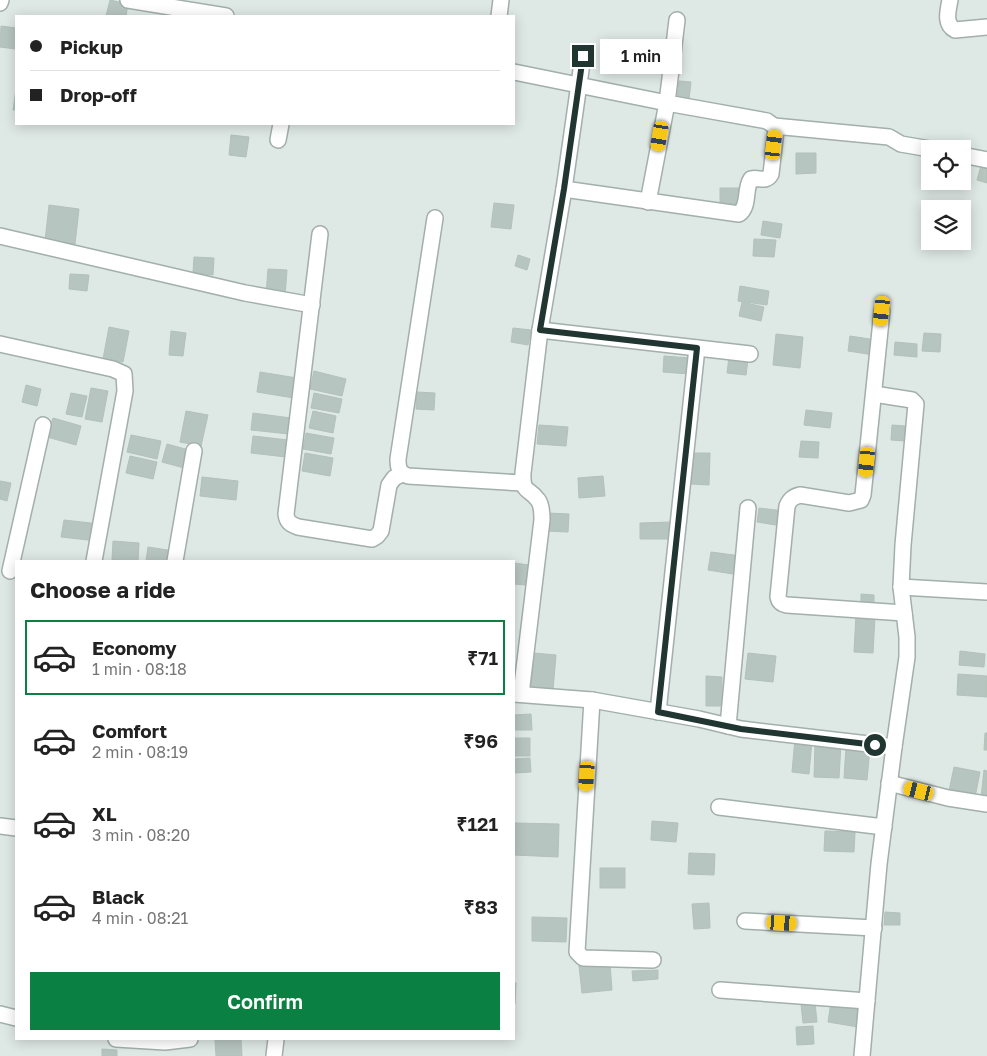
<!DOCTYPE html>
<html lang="en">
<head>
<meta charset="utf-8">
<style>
  body { margin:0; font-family:"Golos Text",sans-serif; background:#f6f6f6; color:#222; height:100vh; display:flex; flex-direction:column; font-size:19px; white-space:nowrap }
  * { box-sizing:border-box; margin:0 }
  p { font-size:16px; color:#767676 }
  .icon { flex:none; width:28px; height:28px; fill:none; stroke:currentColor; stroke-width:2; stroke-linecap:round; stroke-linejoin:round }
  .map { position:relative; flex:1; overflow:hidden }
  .panel { position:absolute; left:15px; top:560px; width:500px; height:480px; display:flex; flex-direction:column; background:#fff; border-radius:0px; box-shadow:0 2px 12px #0003 }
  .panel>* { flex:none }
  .hud { position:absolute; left:15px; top:15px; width:500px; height:110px; border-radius:0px; box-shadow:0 2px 12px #0003; display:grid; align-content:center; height:110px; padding:0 15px; background:#fff }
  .controls { position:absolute; left:921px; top:140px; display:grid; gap:10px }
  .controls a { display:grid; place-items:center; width:50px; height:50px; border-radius:0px; background:#fff; box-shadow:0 2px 12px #0003; font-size:25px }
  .end { position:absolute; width:22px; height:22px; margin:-11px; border:6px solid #213631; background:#fff; box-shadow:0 0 0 2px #fff }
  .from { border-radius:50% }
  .bubble { position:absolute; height:35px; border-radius:0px; background:#fff; box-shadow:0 2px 12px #0003; font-size:16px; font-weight:600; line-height:35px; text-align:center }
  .car { position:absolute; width:15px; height:30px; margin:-15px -8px; border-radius:6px; box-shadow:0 0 4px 1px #0007; background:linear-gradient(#f5c518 24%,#345 0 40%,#f5c518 0 76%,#345 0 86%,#f5c518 0) }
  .hud b { display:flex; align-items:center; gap:18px; height:48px; font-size:19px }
  .hud b+b { border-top:1px solid #e0e0e0 }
  .hud i { width:12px; height:12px; background:#222 }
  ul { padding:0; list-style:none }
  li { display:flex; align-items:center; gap:15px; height:75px; margin:0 10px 8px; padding:0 5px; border:2px solid transparent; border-radius:0px }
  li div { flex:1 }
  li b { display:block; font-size:19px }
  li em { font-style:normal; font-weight:600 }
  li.active { border-color:#0b8043 }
  li>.icon { width:45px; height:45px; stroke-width:1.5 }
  h2 { padding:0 15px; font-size:22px; line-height:60px }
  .cta { display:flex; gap:10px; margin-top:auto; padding:10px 15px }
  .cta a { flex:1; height:58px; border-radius:0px; background:#0b8043; color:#fff; font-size:20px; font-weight:600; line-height:58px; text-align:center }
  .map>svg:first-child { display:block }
  .building { fill:#b7c5c0; stroke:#b2c1bb }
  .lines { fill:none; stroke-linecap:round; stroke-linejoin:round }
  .street-casing { stroke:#a2afab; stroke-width:18 }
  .street { stroke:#fff; stroke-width:15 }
  .route { stroke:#213631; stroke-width:6 }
</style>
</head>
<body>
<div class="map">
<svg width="987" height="1056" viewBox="0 0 987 1056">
  <rect width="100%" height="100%" fill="#dee8e4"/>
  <!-- building -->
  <g class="building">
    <path d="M110 0 128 4 126 16H106Z"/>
    <path d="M1 26 16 28V49L0 47Z"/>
    <path d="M679 81 691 82 689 100 677 99Z"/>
    <path d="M16 89V110H13Z"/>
    <path d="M231 135 249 137 246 157 229 155Z"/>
    <path d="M796 153H816V173L796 174Z"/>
    <path d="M982 162 987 164V183L977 180Z"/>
    <rect x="720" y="188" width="21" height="16"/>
    <path d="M494 203 514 205 511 229 491 227Z"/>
    <path d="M49 205 79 209 75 244 45 241Z"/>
    <path d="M763 221 782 224 780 238 761 235Z"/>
    <path d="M754 239 776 240 774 257 753 256Z"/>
    <path d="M518 255 530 259 527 270 515 266Z"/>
    <path d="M194 257 214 258 213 275 193 273Z"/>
    <path d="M268 269 287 270 285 296 266 295Z"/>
    <path d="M70 274 89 275 87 291 69 289Z"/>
    <path d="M740 286 769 291 767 305 738 301Z"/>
    <path d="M742 302 764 307 761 321 739 316Z"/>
    <path d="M109 327 129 331 123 362 103 359Z"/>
    <path d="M513 328 531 330 528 345 511 342Z"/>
    <path d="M171 331 186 333 183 356 169 355Z"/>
    <path d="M924 333 941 334 940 352 922 351Z"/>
    <path d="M776 334 803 337 800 368 773 365Z"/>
    <path d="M850 336 876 340 874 355 848 351Z"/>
    <path d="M895 342 917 344V357L894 355Z"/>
    <path d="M664 356 690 358 689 374 663 372Z"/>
    <path d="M729 357 748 360 746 375 727 373Z"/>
    <path d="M314 371 346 379 342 396 310 389Z"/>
    <path d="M260 372 297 378 294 398 257 392Z"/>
    <path d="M26 385 41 389 37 406 22 402Z"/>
    <path d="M91 388 108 391 102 422 85 419Z"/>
    <path d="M417 392 435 393 434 410 416 409Z"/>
    <path d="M71 393 87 396 82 417 66 414Z"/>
    <path d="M314 393 342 399 339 413 311 408Z"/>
    <path d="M806 410 832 413 830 428 804 425Z"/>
    <path d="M186 411 208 415 201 446 180 442Z"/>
    <path d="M313 411 336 416 333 433 309 428Z"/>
    <path d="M253 413 291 418 289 434 251 430Z"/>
    <path d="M53 418 81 426 76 445 47 437Z"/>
    <path d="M539 425 568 427 566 446 537 444Z"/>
    <path d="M892 425 905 426V441L891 440Z"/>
    <path d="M306 433 334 438 331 454 303 449Z"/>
    <path d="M131 435 161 441 157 459 127 452Z"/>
    <path d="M253 436 288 440 286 457 251 453Z"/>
    <path d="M801 441 819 442 818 458 799 457Z"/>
    <path d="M167 444 189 450 184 468 162 462Z"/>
    <path d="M305 453 333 458 330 476 302 471Z"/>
    <path d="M692 453H710L709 485 691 484Z"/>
    <path d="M130 456 157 462 153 479 126 473Z"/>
    <path d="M603 476 605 496 579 498 578 478Z"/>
    <path d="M202 477 238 481 236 500 200 496Z"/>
    <path d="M0 481 11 483 7 501 0 499Z"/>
    <path d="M759 508 784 511 782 526 757 522Z"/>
    <path d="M547 513 569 514 568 532 546 531Z"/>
    <path d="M64 520 100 524 97 541 61 537Z"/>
    <path d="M672 522V539H640V523Z"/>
    <path d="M113 541 139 543 138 561 112 560Z"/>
    <path d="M148 547 174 551 172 561H146Z"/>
    <path d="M711 552 741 556 739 575 708 570Z"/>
    <path d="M514 563 529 565 526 585 514 584Z"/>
    <path d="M861 594 874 595V607H861Z"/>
    <path d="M856 615 875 616 873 653 854 652Z"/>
    <path d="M960 651 985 654 984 667 959 665Z"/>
    <path d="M534 653 556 655 553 690 531 688Z"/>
    <path d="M748 653 776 656 773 682 745 679Z"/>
    <path d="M958 674 987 676V697L957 695Z"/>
    <path d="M706 676 722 677V706H706Z"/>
    <path d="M531 714 532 730H514V715Z"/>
    <path d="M985 733H987V750H984Z"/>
    <rect x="514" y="738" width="16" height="18"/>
    <path d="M795 739 812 741 809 774 792 772Z"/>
    <path d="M815 743 841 744 839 778 814 777Z"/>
    <path d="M846 747 870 748 867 780 844 778Z"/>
    <path d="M530 758 531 772 514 773V759Z"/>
    <path d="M954 767 980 772 975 797 949 791Z"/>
    <path d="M984 770 987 771V798H981Z"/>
    <path d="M652 821 678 823 676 842 651 840Z"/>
    <path d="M514 823 559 824 558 857 514 855Z"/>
    <path d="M825 831 855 832 854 852 824 851Z"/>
    <path d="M689 853 715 854 714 875 688 874Z"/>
    <rect x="600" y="868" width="25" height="20"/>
    <path d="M709 903 710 928 694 929 692 904Z"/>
    <path d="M885 912 900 913V925H884Z"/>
    <path d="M532 917 567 918 566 942 532 941Z"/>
    <path d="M610 964 612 990 582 993 579 966Z"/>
    <path d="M658 970V979L633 981 632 971Z"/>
    <path d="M514 983H516L515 1004H514Z"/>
    <path d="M831 1002 861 1008 858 1027 828 1022Z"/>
    <path d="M815 1003 817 1022 803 1023 801 1004Z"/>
    <path d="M813 1026 814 1044 797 1045 796 1027Z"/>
    <path d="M241 1039 242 1056H216L215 1040Z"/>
    <path d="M102 1049 117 1050V1056H102Z"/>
  </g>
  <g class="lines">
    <defs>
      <g id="street">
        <path d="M128 0 226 16"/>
        <path d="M950 0C948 11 944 24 955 30L987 27"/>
        <path d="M0 3 1 0"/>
        <path d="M499 16 501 0"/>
        <path d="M514 72 667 103 648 202"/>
        <path d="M774 126 889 137 901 144 930 149"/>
        <path d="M278 140 281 124"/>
        <path d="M962 155 987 160"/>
        <path d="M564 189 739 214C750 206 744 189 751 179 759 177 766 183 771 174L776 130 774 126 767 121 667 103 677 20"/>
        <path d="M435 218 398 459C398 468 399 473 408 476L522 483"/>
        <path d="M320 234 286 514C287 522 290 524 298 527L372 539 377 536 381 531 389 485 394 478 402 474"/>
        <path d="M0 236 245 293 312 305"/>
        <path d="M882 311 863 495 861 500 849 503 800 495C793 497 790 499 787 506L778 597C779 602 781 604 787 605L904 613"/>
        <path d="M540 330 750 354"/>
        <path d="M0 344 113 369 124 374 125 391 94 561"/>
        <path d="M175 561 194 451"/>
        <path d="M10 571 43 425"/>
        <path d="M901 587 987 592"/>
        <path d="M514 694 592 700 699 719 741 729 894 747 907 657V637L901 587 903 545 916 404 912 400 874 394"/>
        <path d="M521 694 542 520C542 514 542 505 538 500 529 487 522 494 523 473L540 330 564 189 583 56"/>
        <path d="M592 700 577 952 583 958 653 960"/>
        <path d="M658 712 697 348"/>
        <path d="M728 726 748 508"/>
        <path d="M889 783 948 798 987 804"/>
        <path d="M719 807 884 827"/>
        <path d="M0 826 16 828"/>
        <path d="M745 921 874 928"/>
        <path d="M720 990 867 1001"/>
        <path d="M0 1014 16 1018"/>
        <path d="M116 1039 165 1042 190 1039"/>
        <path d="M274 1056 276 1039"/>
        <path d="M862 1056 879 864 894 747"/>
      </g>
    </defs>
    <!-- street casing -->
    <use href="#street" class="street-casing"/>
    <!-- street -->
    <use href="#street" class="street"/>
  </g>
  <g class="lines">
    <!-- route -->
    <path class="route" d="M583 56 564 189 540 330 697 348 658 712 741 729 875 745"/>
  </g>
</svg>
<div class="controls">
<a><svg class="icon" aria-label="locate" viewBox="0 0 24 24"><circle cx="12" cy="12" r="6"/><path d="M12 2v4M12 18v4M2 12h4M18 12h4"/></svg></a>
<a><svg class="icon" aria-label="layers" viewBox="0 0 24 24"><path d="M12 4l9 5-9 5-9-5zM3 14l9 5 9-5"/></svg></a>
</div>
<i class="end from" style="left:875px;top:745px"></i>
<i class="end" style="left:583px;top:56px"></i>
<div class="bubble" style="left:600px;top:39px;width:82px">1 min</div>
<i class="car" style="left:660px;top:136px;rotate:190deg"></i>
<i class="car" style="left:774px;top:145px;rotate:7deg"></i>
<i class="car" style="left:882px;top:311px;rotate:186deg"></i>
<i class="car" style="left:867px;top:462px;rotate:186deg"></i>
<i class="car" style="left:587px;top:776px;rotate:184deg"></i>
<i class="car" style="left:919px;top:791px;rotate:284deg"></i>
<i class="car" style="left:782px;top:923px;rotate:93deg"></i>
<div class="hud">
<b><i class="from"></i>Pickup</b>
<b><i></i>Drop-off</b>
</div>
<section class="panel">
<h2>Choose a ride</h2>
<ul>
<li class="active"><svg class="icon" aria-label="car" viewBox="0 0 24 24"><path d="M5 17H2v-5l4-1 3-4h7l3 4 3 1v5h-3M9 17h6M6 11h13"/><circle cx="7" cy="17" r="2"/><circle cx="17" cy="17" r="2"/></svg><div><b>Economy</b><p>1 min · 08:18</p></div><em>₹71</em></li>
<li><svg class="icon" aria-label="car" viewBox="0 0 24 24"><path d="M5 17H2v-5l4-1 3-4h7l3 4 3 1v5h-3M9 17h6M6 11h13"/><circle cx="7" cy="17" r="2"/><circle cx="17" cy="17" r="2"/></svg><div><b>Comfort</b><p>2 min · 08:19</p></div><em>₹96</em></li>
<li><svg class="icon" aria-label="car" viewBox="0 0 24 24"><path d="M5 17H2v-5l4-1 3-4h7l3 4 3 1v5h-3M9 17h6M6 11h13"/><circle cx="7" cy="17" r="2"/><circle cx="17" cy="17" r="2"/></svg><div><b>XL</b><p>3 min · 08:20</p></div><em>₹121</em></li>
<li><svg class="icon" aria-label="car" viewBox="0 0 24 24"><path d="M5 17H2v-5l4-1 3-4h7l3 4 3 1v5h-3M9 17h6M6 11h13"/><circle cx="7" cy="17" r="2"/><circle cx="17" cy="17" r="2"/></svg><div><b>Black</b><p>4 min · 08:21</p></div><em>₹83</em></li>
</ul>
<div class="cta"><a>Confirm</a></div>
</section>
</div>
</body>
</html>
